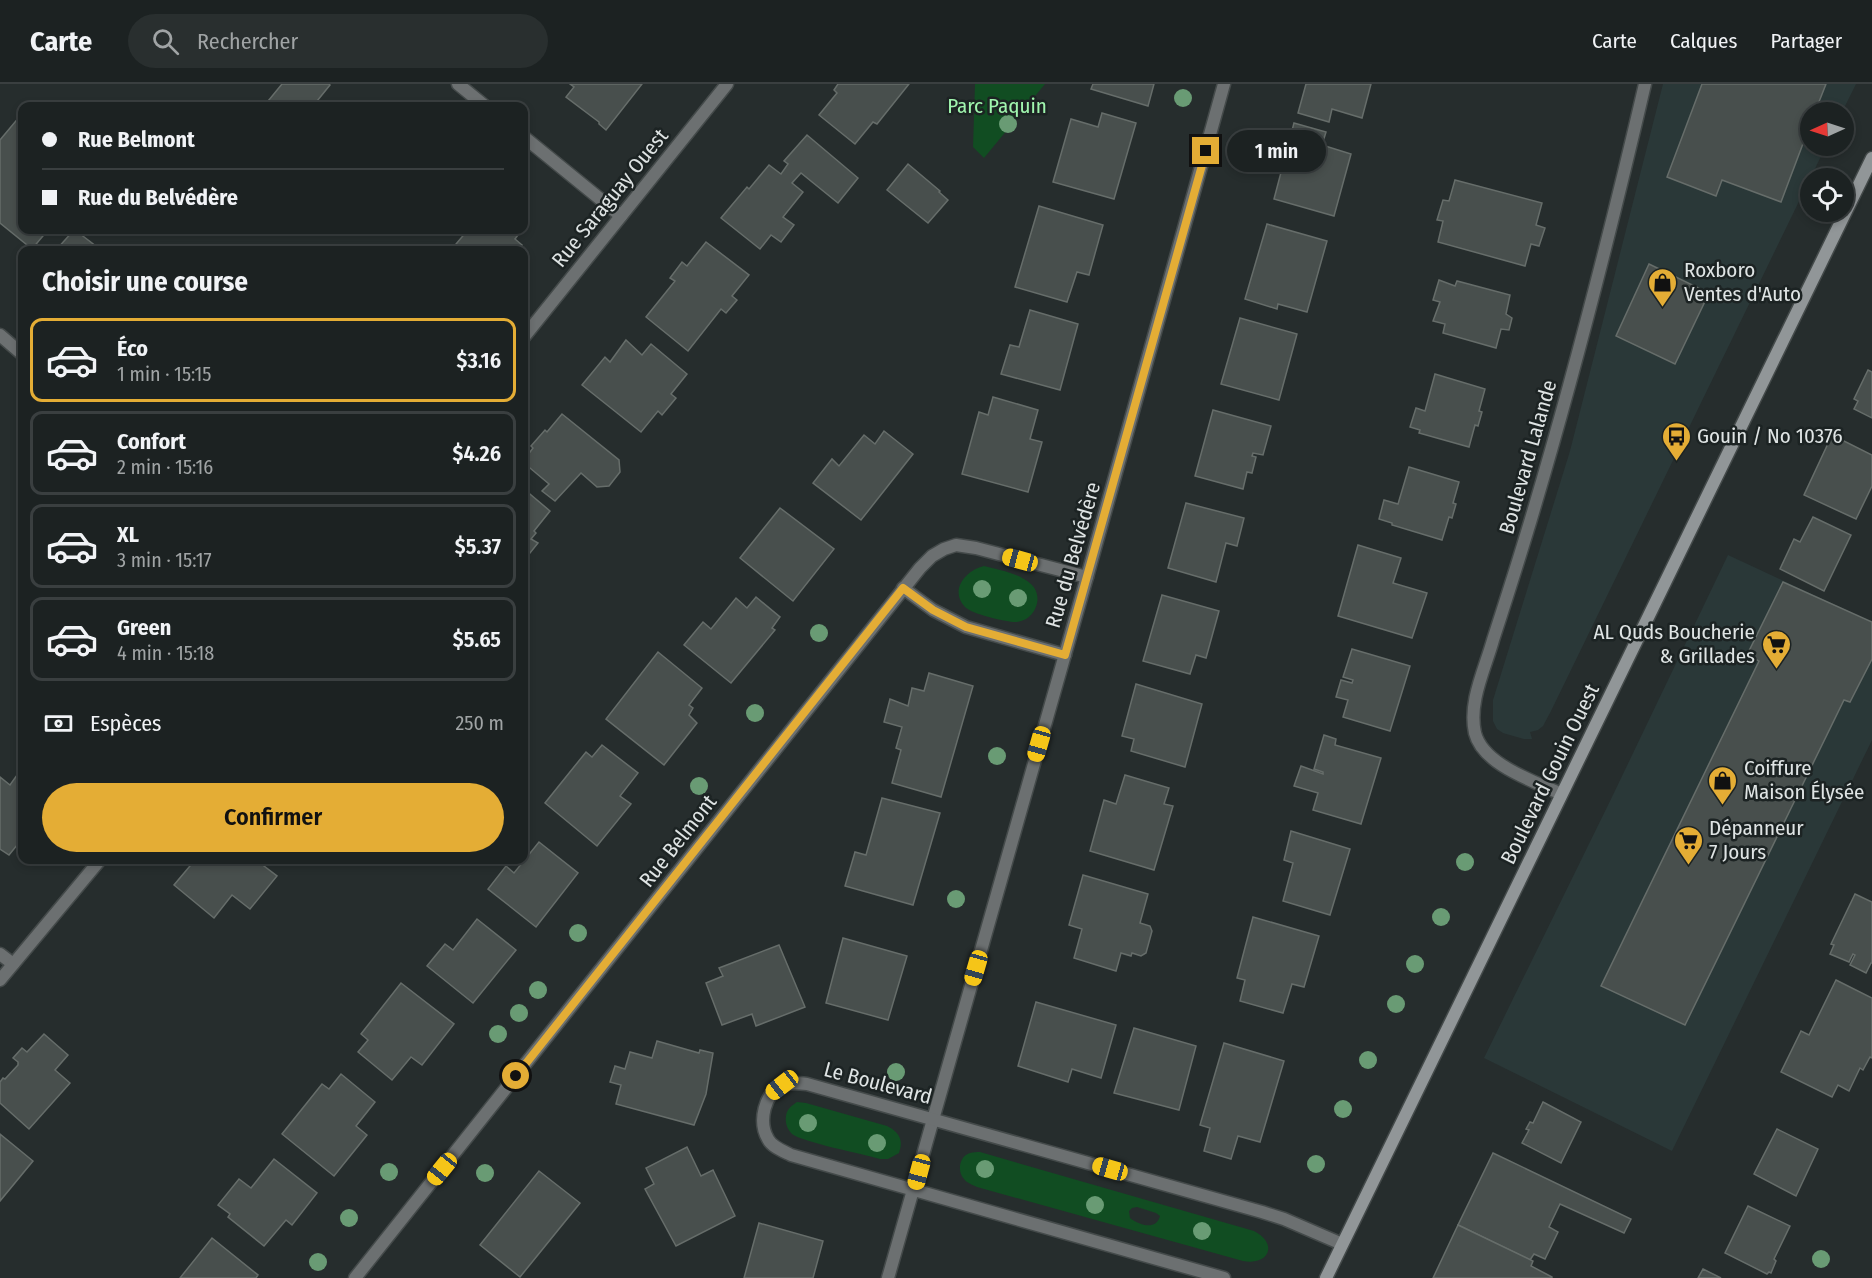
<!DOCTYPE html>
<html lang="fr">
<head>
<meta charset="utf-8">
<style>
  body { margin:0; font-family:"Fira Sans Condensed",sans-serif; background:#292f2f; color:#f1f3f6; height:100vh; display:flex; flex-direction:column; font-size:22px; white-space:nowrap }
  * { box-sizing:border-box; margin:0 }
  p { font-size:20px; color:#a0a4a5 }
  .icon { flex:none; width:33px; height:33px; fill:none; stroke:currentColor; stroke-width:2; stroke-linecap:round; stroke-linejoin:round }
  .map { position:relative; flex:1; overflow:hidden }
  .sheet { position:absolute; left:18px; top:162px; width:510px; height:618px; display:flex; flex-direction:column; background:#1c2222; border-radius:12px; box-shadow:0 3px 9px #0003,0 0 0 2px #3a3f40 }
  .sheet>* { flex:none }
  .top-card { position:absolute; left:18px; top:18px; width:510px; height:132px; border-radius:12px; box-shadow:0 3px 9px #0003,0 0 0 2px #3a3f40; display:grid; align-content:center; height:132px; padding:0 24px; background:#1c2222 }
  .needle { width:39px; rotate:267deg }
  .controls { position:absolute; left:1800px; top:18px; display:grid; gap:12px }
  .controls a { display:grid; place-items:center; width:54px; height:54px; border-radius:50%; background:#1c2222; box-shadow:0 3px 9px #0003,0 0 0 2px #3a3f40; font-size:30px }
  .end { position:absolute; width:27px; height:27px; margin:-14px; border:8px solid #e4ad35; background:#111; box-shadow:0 0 0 3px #111 }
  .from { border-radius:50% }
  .bubble { position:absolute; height:42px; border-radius:21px; background:#1c2222; box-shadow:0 3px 9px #0003,0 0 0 2px #3a3f40; font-size:20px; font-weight:600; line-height:42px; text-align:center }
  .car { position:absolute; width:18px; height:36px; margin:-18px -9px; border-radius:8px; box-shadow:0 0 4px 2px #0007; background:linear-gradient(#f5c518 24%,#345 0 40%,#f5c518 0 76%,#345 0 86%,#f5c518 0) }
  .top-card b { display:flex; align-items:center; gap:21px; height:57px; font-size:22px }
  .top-card b+b { border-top:2px solid #3a3f40 }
  .top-card i { width:15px; height:15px; background:#f1f3f6 }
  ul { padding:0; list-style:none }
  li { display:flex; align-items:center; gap:18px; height:84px; margin:0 12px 9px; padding:0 12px; border:3px solid #3a3f40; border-radius:12px }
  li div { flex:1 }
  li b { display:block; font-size:22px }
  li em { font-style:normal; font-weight:600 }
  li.active { border-color:#e4ad35 }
  li>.icon { width:54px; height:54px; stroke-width:1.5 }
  h2 { padding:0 24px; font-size:27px; line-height:72px }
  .pay { display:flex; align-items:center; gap:15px; height:66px; padding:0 24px; font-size:22px }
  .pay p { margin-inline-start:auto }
  .primary-button { display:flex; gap:12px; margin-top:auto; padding:12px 24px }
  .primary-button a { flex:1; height:69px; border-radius:36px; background:#e4ad35; color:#111; font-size:24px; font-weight:600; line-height:69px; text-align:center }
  header { display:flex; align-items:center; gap:36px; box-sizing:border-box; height:84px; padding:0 30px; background:#1c2222; border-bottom:2px solid #3a3f40 }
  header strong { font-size:28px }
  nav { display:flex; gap:33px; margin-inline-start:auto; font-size:21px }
  .search { width:420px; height:54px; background:#292f2f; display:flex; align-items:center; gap:15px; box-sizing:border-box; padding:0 21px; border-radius:33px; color:#a0a4a5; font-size:22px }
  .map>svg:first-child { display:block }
  .built { fill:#2a3838 }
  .green { fill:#114d22; fill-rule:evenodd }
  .building { fill:#484f4d; stroke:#666d6a; stroke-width:1.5 }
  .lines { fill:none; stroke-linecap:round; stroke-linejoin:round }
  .street-casing { stroke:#444a4a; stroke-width:15 }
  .secondary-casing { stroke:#444a4a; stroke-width:15 }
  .street { stroke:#6c7071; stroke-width:12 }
  .secondary { stroke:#919698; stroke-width:12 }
  .tree { fill:#699b74 }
  .route { stroke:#e4ad35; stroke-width:8 }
  .labels { text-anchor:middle; stroke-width:5; stroke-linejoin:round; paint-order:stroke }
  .park-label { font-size:21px; fill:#a0f5ae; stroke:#1c2323 }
  .street-label { font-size:21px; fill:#dfe4e4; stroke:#1c2323 }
  .poi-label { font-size:21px; fill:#dfe4e4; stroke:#1c2323; text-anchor:start }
</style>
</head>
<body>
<header>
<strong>Carte</strong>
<div class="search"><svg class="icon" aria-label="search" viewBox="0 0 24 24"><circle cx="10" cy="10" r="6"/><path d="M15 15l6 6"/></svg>Rechercher</div>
<nav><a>Carte</a><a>Calques</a><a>Partager</a></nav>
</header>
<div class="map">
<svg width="1872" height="1194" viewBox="0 0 1872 1194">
  <rect width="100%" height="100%" fill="#262d2d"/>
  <!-- built -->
  <g class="built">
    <path d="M1663 0H1856L1842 28H1810V62H1826L1551 627 1543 642 1538 646 1530 648 1532 655H1524L1503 649 1497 645 1493 637V616L1570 367Z"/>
    <path d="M1728 471 1872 538V656L1672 1067 1484 974 1612 713Z"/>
  </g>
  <!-- green -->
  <g class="green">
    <path d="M975 0H1045L984 74 973 63Z"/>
    <path d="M984 482C999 486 1019 489 1031 500 1046 514 1033 540 1013 538 1003 537 972 530 965 523 949 506 966 486 984 482Z"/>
    <path d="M797 1018 806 1019 887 1042C899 1048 904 1056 899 1069L888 1075H880C863 1070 802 1058 792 1050 787 1045 785 1039 786 1032 787 1025 791 1022 797 1018Z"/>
    <path d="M980 1068 1254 1147C1278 1159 1270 1182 1243 1177L977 1103C973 1101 967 1099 964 1095 957 1088 959 1072 970 1069 973 1068 977 1068 980 1068ZM1137 1123 1156 1129 1160 1132C1156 1147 1139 1141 1130 1134L1129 1127 1132 1124Z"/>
  </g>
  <!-- building -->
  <g class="building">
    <path d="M282 0H329L330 1 313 22H264Z"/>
    <path d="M570 0H642L606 46 599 40V38L566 13 574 3Z"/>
    <path d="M838 0H909L877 40 873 38 855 60 819 31 837 9 834 6Z"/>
    <path d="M1093 0H1154L1148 22 1091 5Z"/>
    <path d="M1306 0H1371L1362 34 1332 25 1329 38 1298 29Z"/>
    <path d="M1702 0H1826L1815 28H1810V41L1781 118 1722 96 1716 112 1667 93Z"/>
    <path d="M1102 29 1136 39 1114 115 1053 98 1071 35 1098 43Z"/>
    <path d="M20 32 22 34V146H48L32 165 0 139V56Z"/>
    <path d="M1294 39 1326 48 1322 61 1351 70 1334 132 1274 115Z"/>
    <path d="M807 51 858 94 838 119 801 89 792 99 803 108 783 133 794 141 781 158 771 151 760 165 721 134 747 103 749 105 769 81 781 90 788 80 784 77Z"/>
    <path d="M908 80 940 107 939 108 948 116 928 139 887 106Z"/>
    <path d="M1455 96 1542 119 1536 141 1545 144 1539 162 1531 160 1525 182 1438 158 1443 137 1437 136 1443 116 1449 117Z"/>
    <path d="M1039 122 1103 141 1089 191 1077 188 1067 218 1015 203Z"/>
    <path d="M1267 140 1327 157 1307 228 1278 220 1277 225 1245 215Z"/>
    <path d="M74 146H75L101 166H56Z"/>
    <path d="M465 146H511L518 151 515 155 522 161 517 166H451L467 147Z"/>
    <path d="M706 158 749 191 732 212 737 216 726 229 721 225 688 267 646 233 675 197 670 194 682 178 687 182Z"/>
    <path d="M1649 180 1709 209 1675 280 1616 252Z"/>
    <path d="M1439 196 1455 202 1457 197 1510 211 1506 230 1512 234 1509 246 1501 245 1496 264 1443 249 1445 240 1433 237 1440 218 1433 216Z"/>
    <path d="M1030 226 1078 240 1060 306 1001 290 1010 261 1019 263Z"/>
    <path d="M1240 234 1297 250 1279 316 1221 300Z"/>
    <path d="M626 256 642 271 651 260 687 290 671 310 676 314 662 331 658 327 641 348 582 301 605 273 610 278Z"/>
    <path d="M1868 286 1872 288V334L1854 325 1858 317 1854 315Z"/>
    <path d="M1435 290 1485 305 1479 327 1482 328 1478 342 1475 341 1469 363 1419 349 1420 346 1410 343 1416 324 1425 327Z"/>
    <path d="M993 313 1038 326 1030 355 1042 358 1028 408 962 390 979 328 988 331Z"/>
    <path d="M1213 326 1271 342 1263 371 1253 369 1252 372 1256 373 1252 389 1247 388 1243 405 1195 392Z"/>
    <path d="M562 330 619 376 620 388 609 402 597 403 581 389 555 417 542 407 549 400 524 379V376L533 364 531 362 545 346 547 348Z"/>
    <path d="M884 347 913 370 861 436 813 399 832 375 839 382 864 351 875 360Z"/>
    <path d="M1832 351 1872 371V402L1856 435 1804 411Z"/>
    <path d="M1409 383 1459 398 1453 419 1456 420 1452 434 1449 433 1442 456 1392 441V439L1379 435 1384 416 1398 420Z"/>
    <path d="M524 405 550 427 534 447 536 449 531 455 538 459 526 474 524 472Z"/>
    <path d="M1186 419 1244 434 1237 462 1226 459 1216 498 1168 484Z"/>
    <path d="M780 424 834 465 793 517 740 474Z"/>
    <path d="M1813 433 1851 451 1824 507 1780 485 1794 455 1800 458Z"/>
    <path d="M1358 461 1401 474 1393 499 1427 509 1412 554 1338 532Z"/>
    <path d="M1783 498 1872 538V575L1850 618 1844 616 1685 941 1601 902 1759 577 1747 571Z"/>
    <path d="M1162 511 1219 527 1206 574 1196 571 1190 590 1143 577Z"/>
    <path d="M756 513 780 533 772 544 775 546 731 599 684 561 703 538 711 545 736 514 747 524Z"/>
    <path d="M1352 565 1410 582 1390 647 1343 633 1348 616 1336 613 1341 596 1352 599 1353 596 1343 593Z"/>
    <path d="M658 568 702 604 689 621 693 624 689 631 697 639 664 681 606 635Z"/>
    <path d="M929 589 973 602 941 713 892 699 901 666 896 664 902 643 884 638 890 615 908 622 912 604 924 607Z"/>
    <path d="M1136 600 1202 620 1185 683 1131 667 1134 655 1122 652Z"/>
    <path d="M1324 651 1336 655 1335 661 1381 674 1361 740 1313 726 1318 709 1294 702 1301 682 1323 690V688L1314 685Z"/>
    <path d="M602 661 638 689 620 712 631 720 597 762 545 719 586 668 592 673Z"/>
    <path d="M22 684V755L9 771 0 765V693L10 701Z"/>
    <path d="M1125 691 1169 704 1164 720 1173 722 1154 786 1090 767 1104 716 1116 720Z"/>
    <path d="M882 714 940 729 913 821 845 802 855 768 866 771Z"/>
    <path d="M1291 747 1350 765 1330 831 1283 817 1293 779 1284 776Z"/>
    <path d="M539 758 578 789 536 843 488 805 506 782 514 789Z"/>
    <path d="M195 776H256L277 792 250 825 232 811 214 834 174 801Z"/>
    <path d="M1083 791 1148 810 1140 839 1150 842 1152 847 1146 869 1141 872 1132 869 1131 872 1121 869 1116 887 1074 874 1082 845 1069 841Z"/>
    <path d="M1855 810 1872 818V879H1871L1866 889 1850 881 1855 871 1853 870 1849 878 1830 870 1834 861 1831 860Z"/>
    <path d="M1253 833 1319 852 1304 903 1292 900 1283 929 1240 917 1245 896 1237 894Z"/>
    <path d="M477 835 516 866 473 919 427 882 445 860 453 866Z"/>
    <path d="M843 854 907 872 888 936 826 919Z"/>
    <path d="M779 861 805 923 756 942 752 930 722 941 706 899 723 892 719 884Z"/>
    <path d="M1836 896 1872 914V974L1870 973 1863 986 1860 984 1849 1007 1838 1001 1832 1013 1781 988 1801 947 1809 951Z"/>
    <path d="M401 899 454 940 422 981 411 973 392 996 358 968 368 956 361 950Z"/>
    <path d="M1036 918 1116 941 1101 994 1072 985 1068 998 1018 982Z"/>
    <path d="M1134 944 1196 962 1179 1026 1114 1009Z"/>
    <path d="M44 950 68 971 55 986 70 999 29 1045 0 1019V998L3 994 5 995 18 981V978L13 974 22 964 27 968Z"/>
    <path d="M657 957 699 969 700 966 713 969 706 1010 694 1041 616 1020 621 1001 610 998 615 982 625 985 630 968 652 974Z"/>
    <path d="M1224 959 1284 977 1260 1058 1238 1052 1231 1075 1204 1067 1210 1044 1200 1041Z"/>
    <path d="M341 990 375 1018 356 1042 367 1051 334 1092 282 1050 322 1000 329 1005Z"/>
    <path d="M1543 1018 1581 1038 1561 1079 1522 1059 1529 1046 1526 1045 1530 1038 1533 1039Z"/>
    <path d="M1777 1045 1818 1065 1796 1112 1754 1090Z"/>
    <path d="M0 1050 33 1077 0 1117Z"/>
    <path d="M687 1063 701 1092 713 1086 735 1132 676 1162 645 1105 654 1100 646 1084Z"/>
    <path d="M1493 1069 1631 1135 1624 1149 1560 1120 1549 1143 1558 1148 1545 1175 1534 1170 1530 1176 1458 1141Z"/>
    <path d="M274 1075 317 1109 292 1141 286 1136 264 1162 228 1133 230 1130 218 1121 239 1095 251 1104Z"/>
    <path d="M539 1087 580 1119 520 1193 480 1161Z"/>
    <path d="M1748 1122 1790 1142 1774 1175 1776 1177 1771 1189 1769 1188 1767 1190 1725 1169Z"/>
    <path d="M759 1139 823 1157 813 1194H744Z"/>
    <path d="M1458 1141 1533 1177 1531 1182 1552 1193V1194H1433Z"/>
    <path d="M212 1154 258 1191 256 1194H180Z"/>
    <path d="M1703 1185 1721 1194H1698Z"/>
  </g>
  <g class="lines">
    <defs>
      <g id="street">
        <path d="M458 0 485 22"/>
        <path d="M524 53 621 132"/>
        <path d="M0 251 22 270"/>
        <path d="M524 253 727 0"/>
        <path d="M903 504 933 526 966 543 1065 571"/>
        <path d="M1561 710C1534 697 1483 681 1475 649 1468 618 1485 585 1493 556 1506 516 1519 475 1531 435 1574 291 1611 146 1645 0"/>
        <path d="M0 870 13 880"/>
        <path d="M0 896 100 776"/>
        <path d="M355 1194 920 484 932 472 944 465 956 461 976 464 1087 493"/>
        <path d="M888 1194 1087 493 1224 0"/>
        <path d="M1224 1194 791 1071C783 1067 772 1063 768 1055 758 1038 764 1009 783 1001 791 998 799 999 807 1000L1262 1128 1284 1135 1342 1160"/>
      </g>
      <path id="secondary" d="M1326 1194 1872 74"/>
    </defs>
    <!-- street casing -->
    <use href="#street" class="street-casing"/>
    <!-- secondary casing -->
    <use href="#secondary" class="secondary-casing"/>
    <!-- street -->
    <use href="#street" class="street"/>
    <!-- secondary -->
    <use href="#secondary" class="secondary"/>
  </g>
  <!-- trees -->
  <g class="tree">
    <circle cx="1183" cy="14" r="9"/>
    <circle cx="1008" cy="40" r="9"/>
    <circle cx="982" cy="505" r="9"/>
    <circle cx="1018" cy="514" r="9"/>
    <circle cx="819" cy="549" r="9"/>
    <circle cx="755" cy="629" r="9"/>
    <circle cx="997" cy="672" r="9"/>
    <circle cx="699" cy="702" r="9"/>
    <circle cx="1465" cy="778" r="9"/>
    <circle cx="956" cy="815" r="9"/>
    <circle cx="1441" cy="833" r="9"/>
    <circle cx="578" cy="849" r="9"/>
    <circle cx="1415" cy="880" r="9"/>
    <circle cx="538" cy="906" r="9"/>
    <circle cx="1396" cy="920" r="9"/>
    <circle cx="519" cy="929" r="9"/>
    <circle cx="498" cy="950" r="9"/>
    <circle cx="1368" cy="976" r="9"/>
    <circle cx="896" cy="988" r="9"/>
    <circle cx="1343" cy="1025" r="9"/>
    <circle cx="808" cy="1039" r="9"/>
    <circle cx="877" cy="1059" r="9"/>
    <circle cx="1316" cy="1080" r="9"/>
    <circle cx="985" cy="1085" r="9"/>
    <circle cx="389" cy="1088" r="9"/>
    <circle cx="485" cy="1089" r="9"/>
    <circle cx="1095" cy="1121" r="9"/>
    <circle cx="349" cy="1134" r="9"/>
    <circle cx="1202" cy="1147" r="9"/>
    <circle cx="1821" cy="1175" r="9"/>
    <circle cx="318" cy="1178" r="9"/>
  </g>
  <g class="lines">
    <!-- route -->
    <path class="route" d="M516 992 903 504 933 526 966 543 1065 571 1206 67"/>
  </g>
  <!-- icons -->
  <defs>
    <symbol id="shop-pin" viewBox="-11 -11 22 30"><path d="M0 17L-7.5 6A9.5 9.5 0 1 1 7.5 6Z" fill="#e4ad35" stroke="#1c2323"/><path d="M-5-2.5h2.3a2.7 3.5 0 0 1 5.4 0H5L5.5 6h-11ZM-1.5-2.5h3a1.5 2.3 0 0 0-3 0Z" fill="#111"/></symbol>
    <symbol id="bus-pin" viewBox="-11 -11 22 30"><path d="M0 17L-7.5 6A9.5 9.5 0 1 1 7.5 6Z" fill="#e4ad35" stroke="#1c2323"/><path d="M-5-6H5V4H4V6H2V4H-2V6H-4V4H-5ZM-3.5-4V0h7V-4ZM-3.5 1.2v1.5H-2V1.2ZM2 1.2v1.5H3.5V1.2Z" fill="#111"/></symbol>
    <symbol id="supermarket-pin" viewBox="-11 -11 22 30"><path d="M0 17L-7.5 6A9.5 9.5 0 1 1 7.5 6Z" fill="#e4ad35" stroke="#1c2323"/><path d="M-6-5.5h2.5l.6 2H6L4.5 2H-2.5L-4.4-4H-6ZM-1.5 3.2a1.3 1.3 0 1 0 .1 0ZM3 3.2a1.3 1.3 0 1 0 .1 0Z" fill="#111"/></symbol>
  </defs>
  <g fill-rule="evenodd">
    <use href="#shop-pin" x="1646" y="182" width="33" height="45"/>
    <use href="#bus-pin" x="1660" y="336" width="33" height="45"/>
    <use href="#supermarket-pin" x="1760" y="544" width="33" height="45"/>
    <use href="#shop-pin" x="1706" y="680" width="33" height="45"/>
    <use href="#supermarket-pin" x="1672" y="740" width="33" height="45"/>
  </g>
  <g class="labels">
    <!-- park labels -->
    <g class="park-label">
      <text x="997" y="29">Parc Paquin</text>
    </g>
    <!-- street labels -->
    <g class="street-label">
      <text transform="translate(610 114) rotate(-51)" y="7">Rue Saraguay Ouest</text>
      <text transform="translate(1528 373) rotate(-74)" y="7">Boulevard Lalande</text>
      <text transform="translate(1073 471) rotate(-74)" y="7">Rue du Belvédère</text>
      <text transform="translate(1550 690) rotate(-64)" y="7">Boulevard Gouin Ouest</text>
      <text transform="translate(678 757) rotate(-52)" y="7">Rue Belmont</text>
      <text transform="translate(878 999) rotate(15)" y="7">Le Boulevard</text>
    </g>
    <!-- poi labels -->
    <g class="poi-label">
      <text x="1684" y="193">Roxboro<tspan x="1684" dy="24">Ventes d'Auto</tspan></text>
      <text x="1697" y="359">Gouin / No 10376</text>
      <text x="1755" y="555" text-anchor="end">AL Quds Boucherie<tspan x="1755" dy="24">&amp; Grillades</tspan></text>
      <text x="1744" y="691">Coiffure<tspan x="1744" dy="24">Maison Élysée</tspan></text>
      <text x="1709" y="751">Dépanneur<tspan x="1709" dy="24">7 Jours</tspan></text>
    </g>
  </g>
</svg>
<div class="controls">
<a><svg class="needle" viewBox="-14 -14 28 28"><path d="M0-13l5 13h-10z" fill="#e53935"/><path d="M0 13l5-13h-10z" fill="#a0a4a5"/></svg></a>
<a><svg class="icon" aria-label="locate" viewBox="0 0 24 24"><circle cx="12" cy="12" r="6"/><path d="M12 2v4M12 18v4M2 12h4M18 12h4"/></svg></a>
</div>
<i class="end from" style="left:516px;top:992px"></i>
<i class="end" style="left:1206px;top:67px"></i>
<div class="bubble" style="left:1227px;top:46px;width:99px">1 min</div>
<i class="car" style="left:1020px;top:476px;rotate:285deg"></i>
<i class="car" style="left:1039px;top:660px;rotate:196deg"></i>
<i class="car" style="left:976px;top:884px;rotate:196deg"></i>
<i class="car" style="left:782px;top:1001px;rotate:232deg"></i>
<i class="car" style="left:442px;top:1085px;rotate:219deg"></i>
<i class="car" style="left:1110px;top:1085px;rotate:286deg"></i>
<i class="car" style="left:919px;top:1088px;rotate:195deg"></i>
<div class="top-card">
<b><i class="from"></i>Rue Belmont</b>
<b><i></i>Rue du Belvédère</b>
</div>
<section class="sheet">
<h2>Choisir une course</h2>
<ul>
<li class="active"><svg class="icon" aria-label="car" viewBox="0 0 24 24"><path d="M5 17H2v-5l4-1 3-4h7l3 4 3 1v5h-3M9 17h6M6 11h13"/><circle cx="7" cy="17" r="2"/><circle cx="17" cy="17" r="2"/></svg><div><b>Éco</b><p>1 min · 15:15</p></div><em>$3.16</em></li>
<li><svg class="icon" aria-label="car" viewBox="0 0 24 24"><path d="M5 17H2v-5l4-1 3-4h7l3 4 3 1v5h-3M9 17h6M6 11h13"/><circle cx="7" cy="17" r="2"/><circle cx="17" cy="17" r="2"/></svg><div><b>Confort</b><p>2 min · 15:16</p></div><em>$4.26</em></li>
<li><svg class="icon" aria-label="car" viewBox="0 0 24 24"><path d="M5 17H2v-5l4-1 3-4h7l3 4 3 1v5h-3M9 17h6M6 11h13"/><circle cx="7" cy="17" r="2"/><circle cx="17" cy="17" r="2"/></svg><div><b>XL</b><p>3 min · 15:17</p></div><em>$5.37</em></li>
<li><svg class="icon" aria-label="car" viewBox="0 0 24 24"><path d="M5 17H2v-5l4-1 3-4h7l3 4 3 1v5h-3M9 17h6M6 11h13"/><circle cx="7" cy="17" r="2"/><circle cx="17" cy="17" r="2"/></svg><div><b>Green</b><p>4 min · 15:18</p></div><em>$5.65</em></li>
</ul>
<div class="pay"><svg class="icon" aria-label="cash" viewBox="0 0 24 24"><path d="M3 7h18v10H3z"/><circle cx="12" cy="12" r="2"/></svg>Espèces<p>250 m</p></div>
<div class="primary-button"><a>Confirmer</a></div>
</section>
</div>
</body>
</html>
